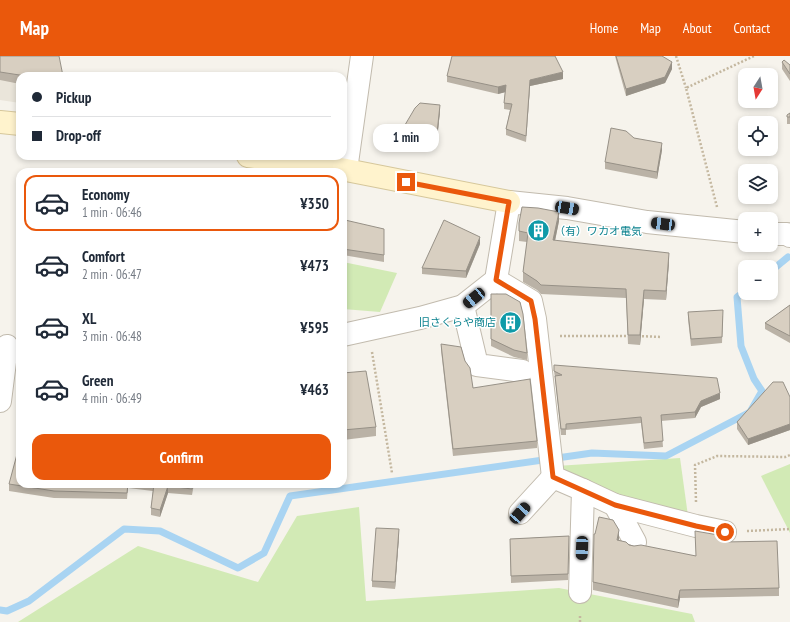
<!DOCTYPE html>
<html lang="en">
<head>
<meta charset="utf-8">
<style>
  body { margin:0; font-family:"PT Sans Narrow","Noto Sans JP",sans-serif; background:#f6f6f7; color:#1f2937; height:100vh; display:flex; flex-direction:column; font-size:15px; white-space:nowrap }
  * { box-sizing:border-box; margin:0 }
  p { font-size:13px; color:#747a83 }
  .icon { flex:none; width:22px; height:22px; fill:none; stroke:currentColor; stroke-width:2; stroke-linecap:round; stroke-linejoin:round }
  .map { position:relative; flex:1; overflow:hidden }
  .sheet { position:absolute; left:16px; top:112px; width:331px; height:320px; display:flex; flex-direction:column; background:#fff; border-radius:12px; box-shadow:0 2px 6px #0003 }
  .sheet>* { flex:none }
  .top-card { position:absolute; left:16px; top:16px; width:331px; height:88px; border-radius:12px; box-shadow:0 2px 6px #0003; display:grid; align-content:center; height:88px; padding:0 16px; background:#fff }
  .needle { width:26px; rotate:191deg }
  .fabs { position:absolute; left:738px; top:12px; display:grid; gap:8px }
  .fabs a { display:grid; place-items:center; width:40px; height:40px; border-radius:8px; background:#fff; box-shadow:0 2px 6px #0003; font-size:20px }
  .end { position:absolute; width:18px; height:18px; margin:-9px; border:5px solid #ea580c; background:#fff; box-shadow:0 0 0 2px #fff }
  .from { border-radius:50% }
  .bubble { position:absolute; height:28px; border-radius:12px; background:#fff; box-shadow:0 2px 6px #0003; font-size:13px; font-weight:600; line-height:28px; text-align:center }
  .car { position:absolute; width:12px; height:24px; margin:-12px -6px; border-radius:5px; box-shadow:0 0 3px 1px #0007; background:linear-gradient(#222 24%,#8ab4d8 0 40%,#222 0 76%,#8ab4d8 0 86%,#222 0) }
  .top-card b { display:flex; align-items:center; gap:14px; height:38px; font-size:15px }
  .top-card b+b { border-top:1px solid #e0e1e3 }
  .top-card i { width:10px; height:10px; background:#1f2937 }
  ul { padding:7px 0 0; list-style:none }
  li { display:flex; align-items:center; gap:12px; height:56px; margin:0 8px 6px; padding:0 8px; border:2px solid transparent; border-radius:12px }
  li div { flex:1 }
  li b { display:block; font-size:15px }
  li em { font-style:normal; font-weight:600 }
  li.on { border-color:#ea580c }
  li>.icon { width:36px; height:36px; stroke-width:1.5 }
  .action { display:flex; gap:8px; margin-top:auto; padding:8px 16px }
  .action a { flex:1; height:46px; border-radius:12px; background:#ea580c; color:#fff; font-size:16px; font-weight:600; line-height:46px; text-align:center }
  header { display:flex; align-items:center; gap:24px; box-sizing:border-box; height:56px; padding:0 20px; background:#ea580c; color:#fff }
  header strong { font-size:19px }
  nav { display:flex; gap:22px; margin-inline-start:auto; font-size:14px }
  .map>svg:first-child { display:block }
  .residential { fill:#eae5da }
  .green { fill:#d2eab5 }
  .lines { fill:none; stroke-linecap:round; stroke-linejoin:round }
  .stream { stroke:#a9d4f2; stroke-width:7 }
  .street-casing { stroke:#c2bbae; stroke-width:24 }
  .secondary-casing { stroke:#d6c79b; stroke-width:24 }
  .path { stroke:#c4b79f; stroke-width:2.5; stroke-dasharray:2 2; stroke-linecap:butt }
  .street { stroke:#fff; stroke-width:22 }
  .secondary { stroke:#fff3cd; stroke-width:22 }
  .wall { fill:#bab2a6 }
  .shaded-wall { fill:#979187 }
  .building { fill:#d8cfc1; stroke:#979187 }
  .route { stroke:#ea580c; stroke-width:5 }
  .labels { text-anchor:middle; stroke-width:3; stroke-linejoin:round; paint-order:stroke }
  .culture-label { font-size:11px; fill:#0d838f; stroke:#fff; text-anchor:start }
</style>
</head>
<body>
<header>
<strong>Map</strong>
<nav><a>Home</a><a>Map</a><a>About</a><a>Contact</a></nav>
</header>
<div class="map">
<svg width="790" height="566" viewBox="0 0 790 566">
  <rect width="100%" height="100%" fill="#f6f3ec"/>
  <!-- residential -->
  <path class="residential" d="M0 0 20 20V47L0 44Z"/>
  <!-- green -->
  <g class="green">
    <path d="M343 206 397 217 380 256 343 253Z"/>
    <path d="M680 402 688 460 557 419 556 410Z"/>
    <path d="M790 408V477L761 420Z"/>
    <path d="M359 451 366 545 559 532 692 558 695 566H18L138 490 258 526 297 460Z"/>
  </g>
  <g class="lines">
    <!-- stream -->
    <g class="stream">
      <path d="M771 215 788 201"/>
      <path d="M0 554 7 555 29 545 124 473 160 475 238 512 264 497 290 440 592 397 666 400 750 356 762 335 754 323 741 290 737 241 745 235"/>
    </g>
    <defs>
      <g id="street">
        <path d="M346 114 362 0"/>
        <path d="M771 178H787L790 180"/>
        <path d="M496 224 531 245 535 263 553 421 583 434 580 536"/>
        <path d="M463 250 477 309 522 315"/>
        <path d="M343 279 420 262 463 250 496 224 509 146 567 152 647 166 745 176"/>
        <path d="M0 345 7 290"/>
        <path d="M583 434 615 449 696 470 725 476"/>
        <path d="M615 449 635 486"/>
        <path d="M520 457 553 421"/>
      </g>
      <g id="secondary">
        <path d="M0 66 20 68"/>
        <path d="M248 100 346 114 509 146"/>
      </g>
    </defs>
    <!-- street casing -->
    <use href="#street" class="street-casing"/>
    <!-- secondary casing -->
    <use href="#secondary" class="secondary-casing"/>
    <!-- path -->
    <g class="path">
      <path d="M676 0 686 32"/>
      <path d="M717 151 686 32 754 0"/>
      <path d="M560 280H629"/>
      <path d="M638 280 662 281"/>
      <path d="M372 296 392 417"/>
      <path d="M696 446 695 409 717 400 785 401 790 399"/>
      <path d="M747 475 790 473"/>
      <path d="M580 566V558"/>
    </g>
    <!-- street -->
    <use href="#street" class="street"/>
    <!-- secondary -->
    <use href="#secondary" class="secondary"/>
  </g>
  <!-- wall -->
  <g class="wall">
    <path d="M0 0 63 20H20V28L0 24Z"/>
    <path d="M615 0H662L672 13 665 27 626 40Z"/>
    <path d="M782 6 790 9V25L782 13Z"/>
    <path d="M447 20 563 23 530 30 526 86 506 79V73L510 54 504 53V47L505 36 498 38 447 26Z"/>
    <path d="M440 55 437 84 402 81V74Z"/>
    <path d="M790 57V68H787V59Z"/>
    <path d="M634 82 662 94 657 123 605 113V106Z"/>
    <path d="M559 165 555 185 669 206 666 244 644 243 640 289 628 288 626 242 541 238 537 234 523 226V216L527 186 519 185V167Z"/>
    <path d="M384 173V206L343 199V184Z"/>
    <path d="M480 188 466 222 422 218V212Z"/>
    <path d="M491 238 527 297V304L514 301 491 290Z"/>
    <path d="M790 249V287L765 273V267Z"/>
    <path d="M688 256 723 260 722 287 691 290 688 263Z"/>
    <path d="M441 288 465 305 473 332 537 385V392L453 400 441 294Z"/>
    <path d="M554 309 720 343 701 351 695 362 661 365 663 391 644 393 641 367 566 374V379H561L555 322 554 315Z"/>
    <path d="M343 317 376 371V380L343 384Z"/>
    <path d="M790 341V374L748 389 737 373V366Z"/>
    <path d="M9 428H194L192 439 168 437 160 461 151 459V452L153 435 128 432 127 443 54 442 9 435Z"/>
    <path d="M399 480 395 533 372 531V525Z"/>
    <path d="M569 480 568 524 511 527 510 483Z"/>
    <path d="M619 483V484L634 490 696 500 724 486 779 532V540L680 542 678 552 593 534V526Z"/>
  </g>
  <!-- shaded-wall -->
  <g class="shaded-wall">
    <path d="M672 6V13L665 27 626 40V33Z"/>
    <path d="M563 16V23L530 30 526 86 530 24Z"/>
    <path d="M506 29V36L498 38V31Z"/>
    <path d="M440 49V55L437 84V77Z"/>
    <path d="M662 87V94L657 123V116Z"/>
    <path d="M559 156V165L553 194V184Z"/>
    <path d="M480 181V188L466 222V215Z"/>
    <path d="M669 197V206L666 244V235Z"/>
    <path d="M644 234V243L640 289V279Z"/>
    <path d="M720 337V343L701 351 695 362V356L701 345Z"/>
    <path d="M790 368V374L748 389V383Z"/>
    <path d="M168 430V437L160 461V454Z"/>
    <path d="M399 473V480L395 533V526Z"/>
    <path d="M619 474V483L617 492V484Z"/>
    <path d="M680 534V542L678 552V544Z"/>
  </g>
  <!-- building -->
  <g class="building">
    <path d="M0 0H59L63 20H26L0 16Z"/>
    <path d="M452 0H555L563 16 530 24 526 80 506 73 512 48 504 47 506 29 498 31 447 20Z"/>
    <path d="M616 0H662L672 6 665 21 626 33Z"/>
    <path d="M784 4 790 9V18L782 6Z"/>
    <path d="M420 47 440 49 437 77 402 74 415 52Z"/>
    <path d="M790 57V61H787V59Z"/>
    <path d="M611 72 626 75 634 82 662 87 657 116 605 106Z"/>
    <path d="M522 151 538 152 559 156 553 184 669 197 666 235 644 234 640 279H628L626 233 541 229 537 225 523 216 528 177 519 175V167Z"/>
    <path d="M345 164 384 173V199L343 193V184Z"/>
    <path d="M444 164 480 181 466 215 422 212Z"/>
    <path d="M491 238H506L520 246 523 258 527 297 514 294 491 283Z"/>
    <path d="M790 249V280L765 267Z"/>
    <path d="M723 254 722 281 691 283 688 256Z"/>
    <path d="M441 288 461 291 465 305 470 312 473 332 530 323 537 385 453 393Z"/>
    <path d="M554 309 717 322 720 337 701 345 695 356 661 359 663 385 644 387 641 361 566 368V373H561L555 320 562 319 554 315Z"/>
    <path d="M366 315 376 371 343 374V317Z"/>
    <path d="M773 326H783L790 341V368L748 383 737 366Z"/>
    <path d="M20 387V428H128L127 437 54 435 9 428Z"/>
    <path d="M150 428H193L192 433 168 430 160 454 151 452 154 428Z"/>
    <path d="M599 461 613 464 619 474 617 484 626 486 629 489 634 490 641 489 696 500 695 475 724 480V486L777 485 779 532 680 534 678 544 593 526 594 478H595Z"/>
    <path d="M376 472 399 473 395 526 372 525Z"/>
    <path d="M569 480 568 518 511 520 510 483Z"/>
  </g>
  <g class="lines">
    <!-- route -->
    <path class="route" d="M406 126 509 146 496 224 531 245 535 263 553 421 615 449 696 470 725 476"/>
  </g>
  <!-- icons -->
  <defs>
    <symbol id="building-disc" viewBox="-11 -11 22 22"><circle r="9.5" fill="#0f9aa8" stroke="#fff"/><path d="M-4-6H4V6H1V3H-1V6H-4ZM-2.5-4.3h1.7v1.8h-1.7ZM.8-4.3h1.7v1.8H.8ZM-2.5-1h1.7V.8h-1.7ZM.8-1h1.7V.8H.8Z" fill="#fff"/></symbol>
  </defs>
  <g fill-rule="evenodd">
    <use href="#building-disc" x="526" y="162" width="25" height="25"/>
    <use href="#building-disc" x="498" y="254" width="25" height="25"/>
  </g>
  <g class="labels">
    <!-- culture labels -->
    <g class="culture-label">
      <text x="554" y="179">（有）ワカオ電気</text>
      <text x="496" y="270" text-anchor="end">旧さくらや商店</text>
    </g>
  </g>
</svg>
<div class="fabs">
<a><svg class="needle" viewBox="-14 -14 28 28"><path d="M0-13l5 13h-10z" fill="#e53935"/><path d="M0 13l5-13h-10z" fill="#747a83"/></svg></a>
<a><svg class="icon" aria-label="locate" viewBox="0 0 24 24"><circle cx="12" cy="12" r="6"/><path d="M12 2v4M12 18v4M2 12h4M18 12h4"/></svg></a>
<a><svg class="icon" aria-label="layers" viewBox="0 0 24 24"><path d="M12 4l9 5-9 5-9-5zM3 14l9 5 9-5"/></svg></a>
<a>+</a>
<a>−</a>
</div>
<i class="end from" style="left:725px;top:476px"></i>
<i class="end" style="left:406px;top:126px"></i>
<div class="bubble" style="left:373px;top:68px;width:66px">1 min</div>
<i class="car" style="left:567px;top:152px;rotate:100deg"></i>
<i class="car" style="left:663px;top:168px;rotate:277deg"></i>
<i class="car" style="left:474px;top:242px;rotate:231deg"></i>
<i class="car" style="left:520px;top:457px;rotate:42deg"></i>
<i class="car" style="left:582px;top:492px;rotate:182deg"></i>
<div class="top-card">
<b><i class="from"></i>Pickup</b>
<b><i></i>Drop-off</b>
</div>
<section class="sheet">
<ul>
<li class="on"><svg class="icon" aria-label="car" viewBox="0 0 24 24"><path d="M5 17H2v-5l4-1 3-4h7l3 4 3 1v5h-3M9 17h6M6 11h13"/><circle cx="7" cy="17" r="2"/><circle cx="17" cy="17" r="2"/></svg><div><b>Economy</b><p>1 min · 06:46</p></div><em>¥350</em></li>
<li><svg class="icon" aria-label="car" viewBox="0 0 24 24"><path d="M5 17H2v-5l4-1 3-4h7l3 4 3 1v5h-3M9 17h6M6 11h13"/><circle cx="7" cy="17" r="2"/><circle cx="17" cy="17" r="2"/></svg><div><b>Comfort</b><p>2 min · 06:47</p></div><em>¥473</em></li>
<li><svg class="icon" aria-label="car" viewBox="0 0 24 24"><path d="M5 17H2v-5l4-1 3-4h7l3 4 3 1v5h-3M9 17h6M6 11h13"/><circle cx="7" cy="17" r="2"/><circle cx="17" cy="17" r="2"/></svg><div><b>XL</b><p>3 min · 06:48</p></div><em>¥595</em></li>
<li><svg class="icon" aria-label="car" viewBox="0 0 24 24"><path d="M5 17H2v-5l4-1 3-4h7l3 4 3 1v5h-3M9 17h6M6 11h13"/><circle cx="7" cy="17" r="2"/><circle cx="17" cy="17" r="2"/></svg><div><b>Green</b><p>4 min · 06:49</p></div><em>¥463</em></li>
</ul>
<div class="action"><a>Confirm</a></div>
</section>
</div>
</body>
</html>
